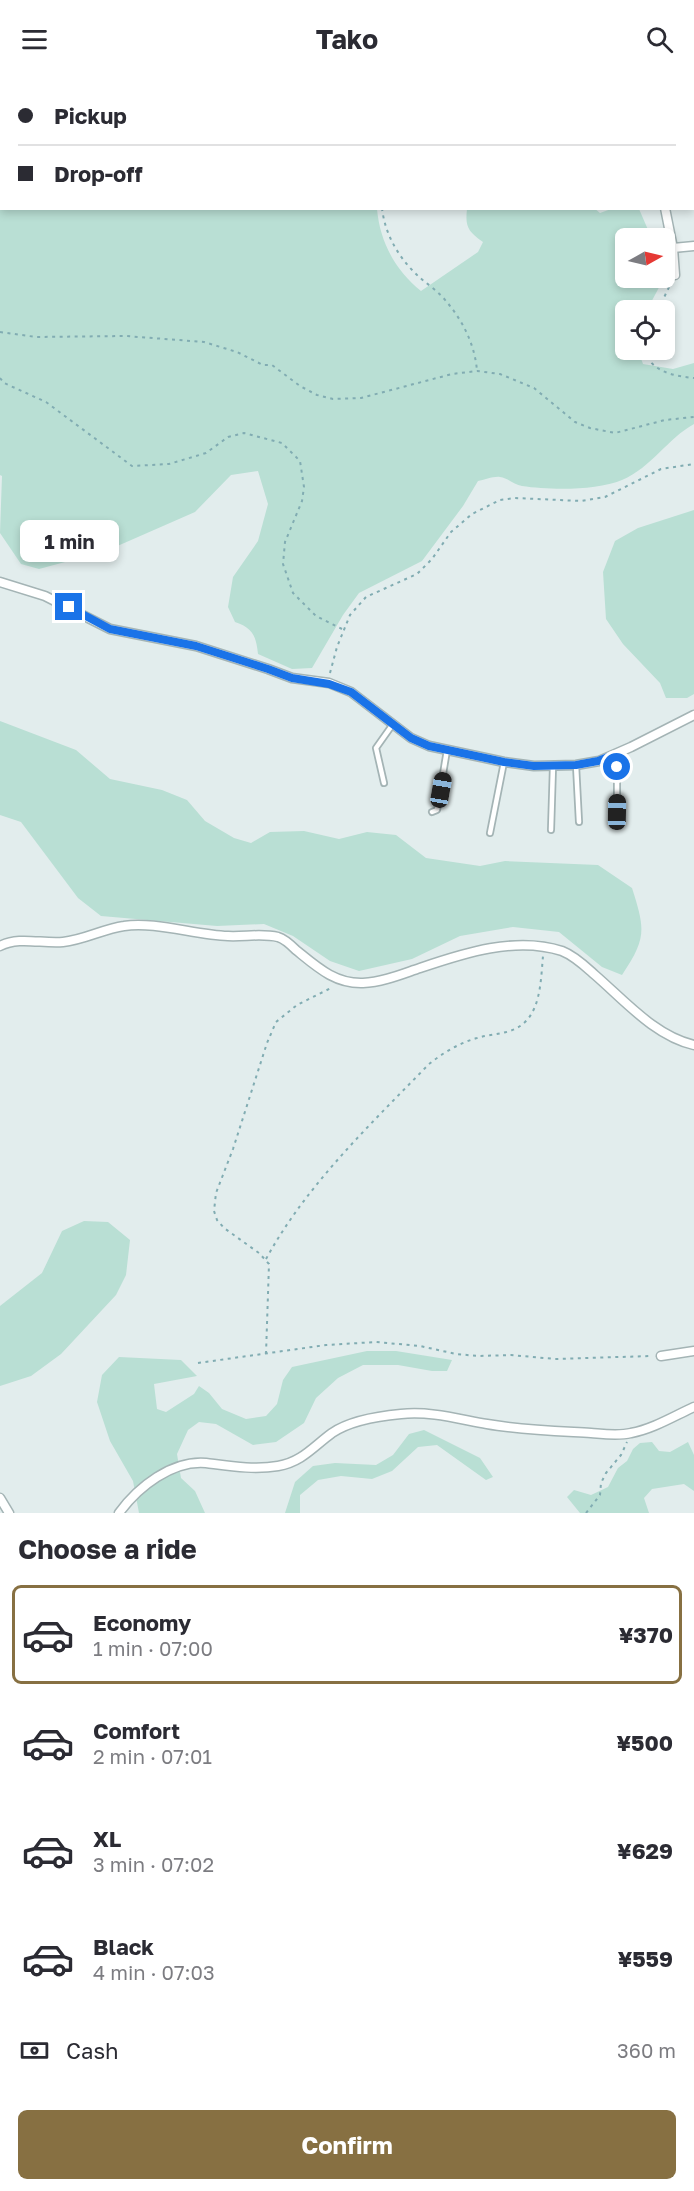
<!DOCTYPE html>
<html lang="en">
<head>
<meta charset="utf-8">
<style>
  body { margin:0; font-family:"Golos Text",sans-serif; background:#f2f2f3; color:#2b2b33; height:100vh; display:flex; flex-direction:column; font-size:22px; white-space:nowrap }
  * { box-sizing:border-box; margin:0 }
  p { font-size:20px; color:#7c7c81 }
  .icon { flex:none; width:33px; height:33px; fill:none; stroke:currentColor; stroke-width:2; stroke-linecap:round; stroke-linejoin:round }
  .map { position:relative; height:1435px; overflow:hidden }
  .details { display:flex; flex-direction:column; background:#fff; flex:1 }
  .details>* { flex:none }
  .banner { position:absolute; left:0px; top:0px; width:694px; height:132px; box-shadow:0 3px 9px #0003; display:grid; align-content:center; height:132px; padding:0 18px; background:#fff }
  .needle { width:39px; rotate:82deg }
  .buttons { position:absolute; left:615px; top:150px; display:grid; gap:12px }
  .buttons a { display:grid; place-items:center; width:60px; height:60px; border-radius:9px; background:#fff; box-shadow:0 3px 9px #0003; font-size:30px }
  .end { position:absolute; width:27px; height:27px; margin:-14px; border:8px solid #1a73e8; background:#fff; box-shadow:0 0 0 3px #fff }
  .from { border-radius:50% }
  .bubble { position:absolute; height:42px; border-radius:9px; background:#fff; box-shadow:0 3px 9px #0003; font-size:20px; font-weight:700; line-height:42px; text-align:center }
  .car { position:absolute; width:18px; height:36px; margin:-18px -9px; border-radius:8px; box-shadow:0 0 4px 2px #0007; background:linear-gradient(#222 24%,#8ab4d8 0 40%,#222 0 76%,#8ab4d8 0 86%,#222 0) }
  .banner b { display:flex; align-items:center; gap:21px; height:57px; font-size:22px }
  .banner b+b { border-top:2px solid #e1e1e2 }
  .banner i { width:15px; height:15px; background:#2b2b33 }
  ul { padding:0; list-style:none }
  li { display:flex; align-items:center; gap:18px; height:99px; margin:0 12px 9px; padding:0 6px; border:3px solid transparent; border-radius:9px }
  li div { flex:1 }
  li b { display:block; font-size:22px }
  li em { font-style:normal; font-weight:700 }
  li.selected { border-color:#877042 }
  li>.icon { width:54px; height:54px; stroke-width:1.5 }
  h2 { padding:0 18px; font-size:27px; line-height:72px }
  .pay { display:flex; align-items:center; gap:15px; height:66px; padding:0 18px; font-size:22px }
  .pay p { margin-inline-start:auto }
  .cta { display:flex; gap:12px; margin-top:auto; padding:12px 18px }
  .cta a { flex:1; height:69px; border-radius:9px; background:#877042; color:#fff; font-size:24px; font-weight:700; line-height:69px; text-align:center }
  header { display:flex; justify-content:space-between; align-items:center; height:78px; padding:0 18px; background:#fff; font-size:27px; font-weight:700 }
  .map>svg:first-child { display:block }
  .green { fill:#b9dfd4 }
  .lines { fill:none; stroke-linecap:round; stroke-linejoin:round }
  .service-casing { stroke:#a4b4b5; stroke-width:8 }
  .minor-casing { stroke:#a4b4b5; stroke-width:11 }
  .path { stroke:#81acb2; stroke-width:2; stroke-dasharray:3 4.5; stroke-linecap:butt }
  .service { stroke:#fff; stroke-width:4.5 }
  .minor { stroke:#fff; stroke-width:8 }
  .route { stroke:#1a73e8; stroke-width:8 }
</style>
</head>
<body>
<header><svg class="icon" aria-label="menu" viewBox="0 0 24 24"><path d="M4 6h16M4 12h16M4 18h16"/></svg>Tako<svg class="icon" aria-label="search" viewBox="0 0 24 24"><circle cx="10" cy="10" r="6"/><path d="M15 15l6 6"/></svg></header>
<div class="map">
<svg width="694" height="1435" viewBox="0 0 694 1435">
  <rect width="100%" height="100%" fill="#e2eded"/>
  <!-- green -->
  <g class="green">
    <path d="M0 45 2 130 377 131C380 164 395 192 421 213L478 174 483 164C468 153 465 149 467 131L594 130 600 135 611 131H639L649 154 655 160H626V200H664L647 232H626V272H638L643 286 673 291 694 285V346C667 361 652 389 622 402 596 413 549 412 522 408 514 407 508 400 500 399 494 398 484 402 478 403L463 428 422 483 359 515 343 537 312 590 292 591 258 576C256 558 253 550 235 544L228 529 233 499 258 463 268 426 258 393 231 397 195 434 106 473 39 491 21 486 0 455 2 398 0 397Z"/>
    <path d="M694 432V616L687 620H666L660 605 623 566 606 541 603 494 615 463 638 450Z"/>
    <path d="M0 643 76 672 110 701 162 712 187 722 205 743 234 760 251 765 270 754 304 753 339 761 367 754 396 757 426 780 480 788 505 783 598 787 632 810C645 851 647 860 622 897L602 889 559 854 513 849 460 858 412 881 359 893 330 883 293 858 264 846 217 848 101 838 78 820 21 744 0 737Z"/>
    <path d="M84 1143 108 1144 130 1162 126 1197 116 1217 61 1276 31 1298 0 1308V1228L42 1195 62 1153Z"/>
    <path d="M367 1273H396L452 1282 447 1293H432L398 1287H363L338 1300 316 1320 304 1345 276 1364 253 1367 216 1346 199 1344 188 1352 177 1376 181 1400 195 1413 205 1435H139L133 1403 110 1363 97 1324 102 1297 119 1279 181 1282 197 1298 154 1306 157 1331 166 1334 194 1316 199 1308 209 1315 222 1331 246 1341 266 1338 277 1326 283 1302 292 1289Z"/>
    <path d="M424 1352 480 1380 493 1399 486 1402 437 1367 418 1369 392 1393 372 1401 341 1398 318 1402 300 1417V1435H285L295 1404 313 1388 335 1385 376 1387 393 1377 409 1356Z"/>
    <path d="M652 1364 659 1373 670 1374 688 1364 694 1377V1413L684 1406 652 1411 644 1420 649 1435H580L567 1419 574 1412 591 1417 608 1409 618 1390 627 1383 633 1371 640 1365Z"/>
  </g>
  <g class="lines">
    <defs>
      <g id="service">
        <path d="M613 677 617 689V733"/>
        <path d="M576 687 579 744"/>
        <path d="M384 705 376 670 393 646"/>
        <path d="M432 734 437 732 447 672"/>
        <path d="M551 752 553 688"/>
        <path d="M490 755 504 684"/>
      </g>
      <g id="minor">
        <path d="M620 0 621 2"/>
        <path d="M490 2V0"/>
        <path d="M693 110H694"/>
        <path d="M665 130 673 170 675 197"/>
        <path d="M673 170 694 168"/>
        <path d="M0 504 45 518 110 551 196 568 268 591 292 600 329 605 351 614 411 660 429 668 504 684 534 688 576 687 599 683 631 669 694 637"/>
        <path d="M0 868C19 858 42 866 63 864 84 862 103 851 124 848 154 843 196 857 228 858 244 859 261 855 278 859 285 861 291 867 296 872 317 889 335 906 363 905 383 904 402 896 420 890 464 875 516 858 562 873 575 878 586 889 595 897 625 923 655 958 694 967"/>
        <path d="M661 1278 694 1273"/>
        <path d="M0 1420 9 1435"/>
        <path d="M119 1435C138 1409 172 1382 206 1385 230 1388 254 1392 278 1388 302 1384 314 1368 332 1355 351 1342 379 1338 401 1336 431 1333 458 1341 487 1346 521 1352 556 1353 591 1355 604 1356 618 1358 631 1355 653 1351 674 1338 694 1329"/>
      </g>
    </defs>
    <!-- service casing -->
    <use href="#service" class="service-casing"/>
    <!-- minor casing -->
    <use href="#minor" class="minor-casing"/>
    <!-- path -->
    <g class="path">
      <path d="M387 0V2"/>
      <path d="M382 130C385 157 399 180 418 198 427 206 438 213 446 223 463 243 475 267 477 293"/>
      <path d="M658 232 671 205"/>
      <path d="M0 254 36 259 126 258 204 264 237 274 263 287H272L300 308 317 317 333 321 361 320 452 296 477 293 500 296 534 310 575 344 590 350 615 355 665 342 694 339"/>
      <path d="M644 272C651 294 674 298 694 300"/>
      <path d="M0 300 4 305 46 324 132 388 169 386 206 375 228 359 244 355 282 365 300 383 304 409 302 423 285 464 283 486 293 515 316 538 344 552"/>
      <path d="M330 595 337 569 350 537 366 519 417 496 432 481 451 454 472 436 500 422 515 420 581 423 605 419 661 391 694 386"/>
      <path d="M266 1181C307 1106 370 1047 429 986 443 975 459 965 477 960 493 955 512 957 525 944 541 929 541 899 543 878"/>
      <path d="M266 1276 269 1186 259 1175 224 1150 217 1142 214 1133 216 1115 233 1071 267 965 276 944 297 927 333 909"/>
      <path d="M198 1285 326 1267 376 1264 420 1268 456 1276 478 1278 511 1277 555 1281 651 1278"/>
      <path d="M586 1435 600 1417 601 1405 606 1395 621 1377 627 1364"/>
    </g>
    <!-- service -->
    <use href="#service" class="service"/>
    <!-- minor -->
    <use href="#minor" class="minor"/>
  </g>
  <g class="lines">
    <!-- route -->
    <path class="route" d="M69 529 110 551 196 568 268 591 292 600 329 606 351 614 411 660 429 668 504 684 534 688 576 687 598 683 613 677 617 689"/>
  </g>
</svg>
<div class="buttons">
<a><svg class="needle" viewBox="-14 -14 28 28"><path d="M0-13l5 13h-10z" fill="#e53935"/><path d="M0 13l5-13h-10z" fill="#7c7c81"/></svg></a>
<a><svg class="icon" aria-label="locate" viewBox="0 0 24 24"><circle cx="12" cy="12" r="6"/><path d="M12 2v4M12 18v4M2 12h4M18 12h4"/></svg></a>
</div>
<i class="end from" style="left:617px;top:689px"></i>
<i class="end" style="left:69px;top:529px"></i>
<div class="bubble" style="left:20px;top:442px;width:99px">1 min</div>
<i class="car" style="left:441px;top:712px;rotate:10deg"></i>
<i class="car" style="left:617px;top:734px;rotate:1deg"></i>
<div class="banner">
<b><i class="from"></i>Pickup</b>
<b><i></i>Drop-off</b>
</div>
</div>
<section class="details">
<h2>Choose a ride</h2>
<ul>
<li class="selected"><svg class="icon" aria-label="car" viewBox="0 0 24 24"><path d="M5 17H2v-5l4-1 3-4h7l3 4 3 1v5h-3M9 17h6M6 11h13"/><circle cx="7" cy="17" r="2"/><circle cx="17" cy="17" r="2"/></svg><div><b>Economy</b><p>1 min · 07:00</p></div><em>¥370</em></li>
<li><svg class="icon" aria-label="car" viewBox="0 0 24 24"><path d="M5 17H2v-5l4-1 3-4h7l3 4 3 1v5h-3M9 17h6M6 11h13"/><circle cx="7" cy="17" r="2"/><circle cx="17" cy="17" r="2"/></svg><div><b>Comfort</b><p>2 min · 07:01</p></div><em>¥500</em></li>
<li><svg class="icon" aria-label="car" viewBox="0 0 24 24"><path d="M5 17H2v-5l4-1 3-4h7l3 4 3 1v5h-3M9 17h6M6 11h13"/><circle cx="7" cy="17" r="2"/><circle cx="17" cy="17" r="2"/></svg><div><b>XL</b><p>3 min · 07:02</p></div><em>¥629</em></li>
<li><svg class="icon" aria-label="car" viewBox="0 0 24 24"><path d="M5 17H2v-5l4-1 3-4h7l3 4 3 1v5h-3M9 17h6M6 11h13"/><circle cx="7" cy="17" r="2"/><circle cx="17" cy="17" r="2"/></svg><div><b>Black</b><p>4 min · 07:03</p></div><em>¥559</em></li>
</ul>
<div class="pay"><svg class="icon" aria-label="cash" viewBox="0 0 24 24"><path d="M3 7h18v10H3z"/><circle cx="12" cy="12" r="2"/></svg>Cash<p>360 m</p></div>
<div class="cta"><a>Confirm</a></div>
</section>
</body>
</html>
